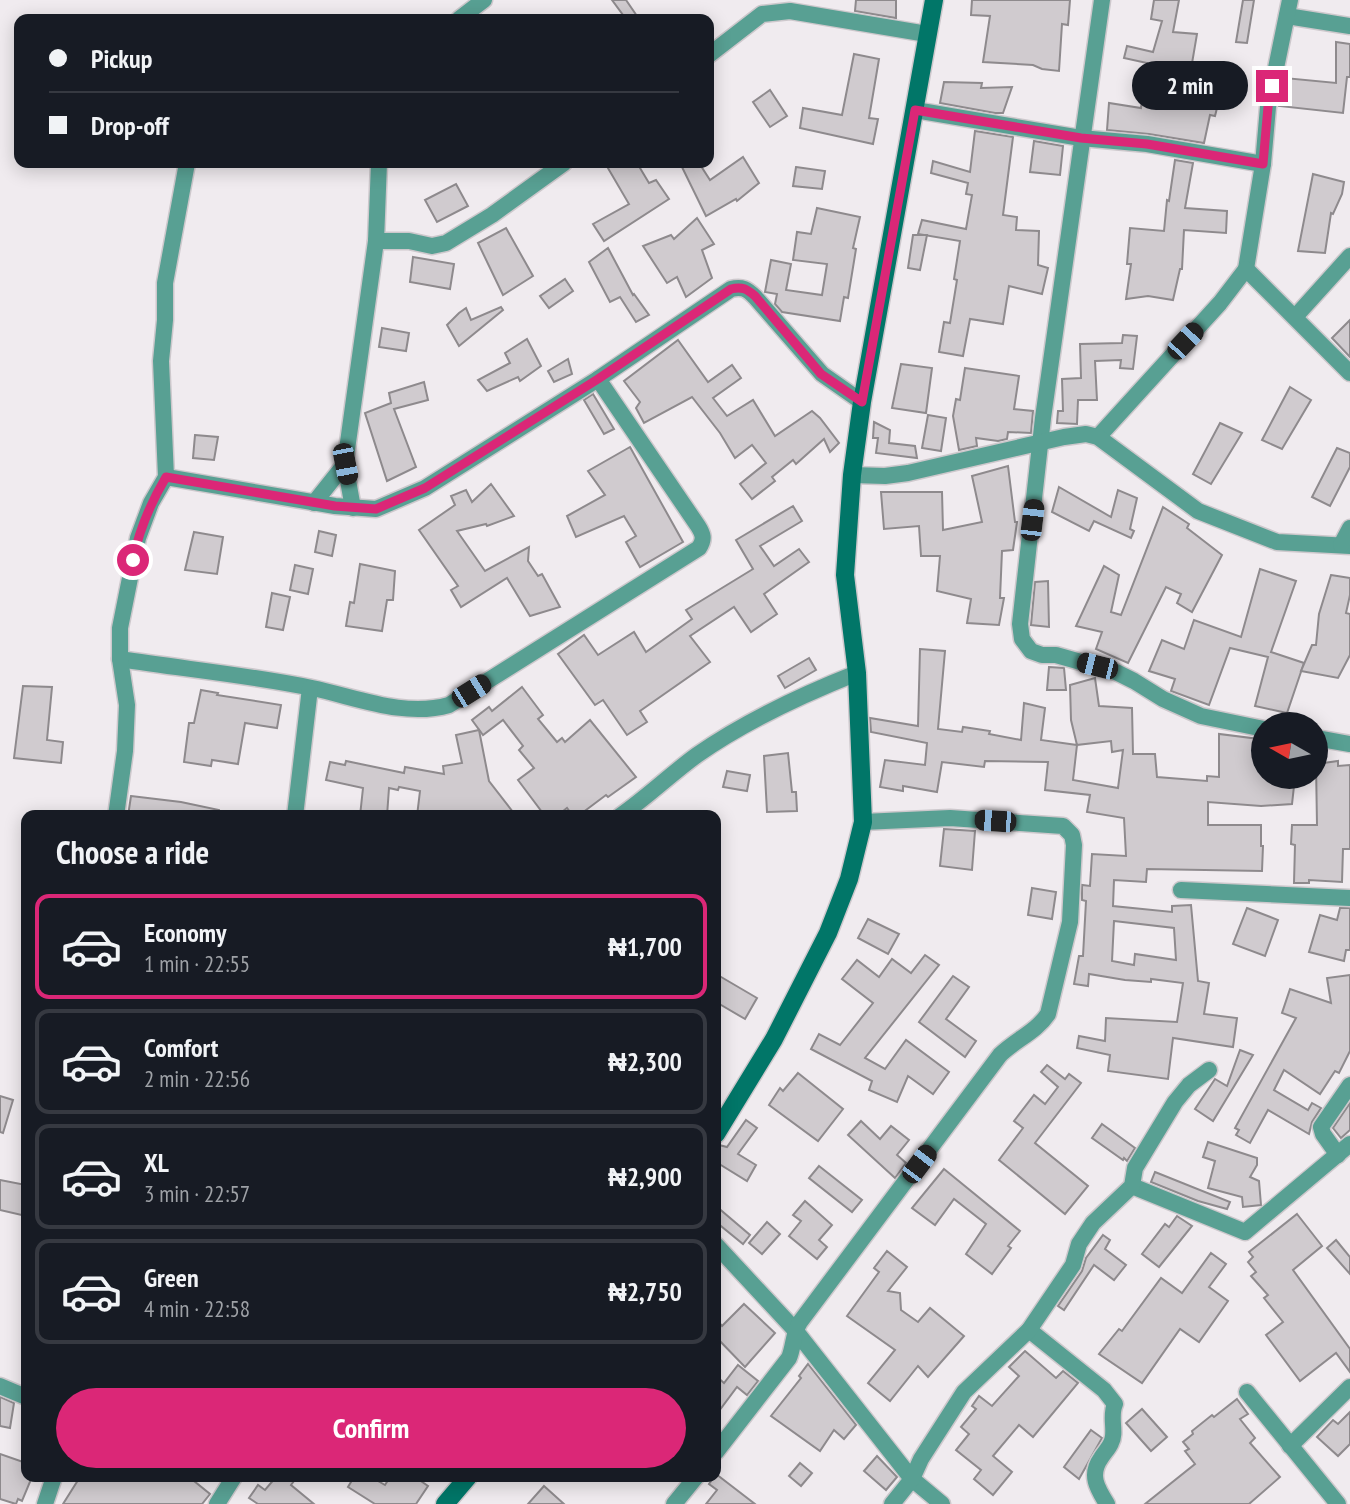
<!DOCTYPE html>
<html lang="en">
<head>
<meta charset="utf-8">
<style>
  body { margin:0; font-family:"PT Sans Narrow",sans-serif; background:#20242c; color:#f1f3f6; height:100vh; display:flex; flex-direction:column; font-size:26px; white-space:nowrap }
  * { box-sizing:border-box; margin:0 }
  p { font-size:23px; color:#9ea1a6 }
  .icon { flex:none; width:38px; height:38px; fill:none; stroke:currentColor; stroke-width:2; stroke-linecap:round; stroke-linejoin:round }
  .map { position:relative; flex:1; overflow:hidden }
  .panel { position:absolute; left:21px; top:810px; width:700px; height:672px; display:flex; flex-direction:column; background:#171b24; border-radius:14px; box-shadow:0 4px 18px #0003 }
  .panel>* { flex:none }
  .hud { position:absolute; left:14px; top:14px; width:700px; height:154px; border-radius:14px; box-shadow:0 4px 18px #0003; display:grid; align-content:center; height:154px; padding:0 35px; background:#171b24 }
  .needle { width:46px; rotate:279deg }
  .buttons { position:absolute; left:1251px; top:712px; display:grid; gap:14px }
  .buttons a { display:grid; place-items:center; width:77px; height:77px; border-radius:50%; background:#171b24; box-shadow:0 4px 18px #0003; font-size:35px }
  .end { position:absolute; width:32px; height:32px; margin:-16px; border:9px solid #db2777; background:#fff; box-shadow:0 0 0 4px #fff }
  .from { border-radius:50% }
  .bubble { position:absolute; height:49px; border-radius:24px; background:#171b24; box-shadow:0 4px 18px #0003; font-size:23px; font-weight:600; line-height:49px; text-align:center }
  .car { position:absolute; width:21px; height:42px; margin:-21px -10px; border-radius:9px; box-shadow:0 0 5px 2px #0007; background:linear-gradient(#222 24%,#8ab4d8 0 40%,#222 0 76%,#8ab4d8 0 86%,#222 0) }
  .hud b { display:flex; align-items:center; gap:24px; height:66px; font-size:26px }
  .hud b+b { border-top:2px solid #363941 }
  .hud i { width:18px; height:18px; background:#f1f3f6 }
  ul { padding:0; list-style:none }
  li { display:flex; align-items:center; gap:21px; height:105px; margin:0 14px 10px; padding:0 21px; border:4px solid #363941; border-radius:14px }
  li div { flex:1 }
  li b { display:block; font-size:26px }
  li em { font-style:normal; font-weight:600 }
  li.selected { border-color:#db2777 }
  li>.icon { width:63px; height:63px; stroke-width:1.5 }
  h2 { padding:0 35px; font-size:32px; line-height:84px }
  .action { display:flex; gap:14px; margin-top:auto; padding:14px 35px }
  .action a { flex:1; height:80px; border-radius:42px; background:#db2777; color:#fff; font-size:28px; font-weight:600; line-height:80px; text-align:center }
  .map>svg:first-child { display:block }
  .building { fill:#d0cbcf; stroke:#8e8a8d; stroke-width:2; fill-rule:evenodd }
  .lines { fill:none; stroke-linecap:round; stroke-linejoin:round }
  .street-casing { stroke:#cdc8cc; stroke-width:19 }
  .secondary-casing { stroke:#cdc8cc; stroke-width:21 }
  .street { stroke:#58a093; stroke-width:16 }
  .secondary { stroke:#017668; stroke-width:18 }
  .route { stroke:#db2777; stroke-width:9 }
</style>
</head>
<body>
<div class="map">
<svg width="1350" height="1504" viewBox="0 0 1350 1504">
  <rect width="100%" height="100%" fill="#f0ebef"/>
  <!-- building -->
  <g class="building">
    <path d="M612 0H626L639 19H626Z"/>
    <path d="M856 0H896V18L855 11Z"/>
    <path d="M972 0H1070L1068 25 1062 24 1059 71 1042 69 1033 65 983 62 990 16 971 15Z"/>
    <path d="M1154 0H1179L1173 32 1197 34 1189 81 1222 88 1215 116 1210 115 1204 143 1149 134 1107 130 1109 103 1141 108 1147 63 1124 58 1127 46 1153 52 1162 21 1151 19Z"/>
    <path d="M1243 0H1254L1247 43 1236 42Z"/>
    <path d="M1336 42 1350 44V77H1347L1343 113 1279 106 1285 78 1336 83Z"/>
    <path d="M854 54 879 59 869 118 878 119 873 144 800 128 803 108 842 115Z"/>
    <path d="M944 82 982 83 981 88 1012 87 1003 113H995L940 103Z"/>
    <path d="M770 90 787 116 770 127 753 102Z"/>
    <path d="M975 131 1013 137 1003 215 1017 217 1016 230 1039 231 1038 265 1048 268 1042 294 1009 286 1003 324 970 319 963 356 939 352 944 322 950 323 957 280 954 279 960 241 918 234 922 220 966 229 972 195 966 194 968 183 931 173 933 161 970 172Z"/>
    <path d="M1034 141 1063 146 1060 175 1030 172Z"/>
    <path d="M743 157 759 183 737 201 736 199 706 216 680 163H699L710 180Z"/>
    <path d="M1175 160 1193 163 1185 208 1227 211 1226 233 1184 230 1182 269H1180L1173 300 1148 296 1126 299 1131 264H1127L1130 228 1164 231 1167 200 1169 201Z"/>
    <path d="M605 163H637L649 183 656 180 669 199 604 241 593 224 629 204Z"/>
    <path d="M796 167 825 171 822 189 793 186Z"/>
    <path d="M1313 174 1344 182 1342 194 1333 214 1331 213 1325 253 1298 251Z"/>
    <path d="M456 184 468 206 437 222 425 200Z"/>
    <path d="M817 208 860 217 853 248 856 249 848 298 844 297 840 321 782 312 775 304 777 294 765 292 771 260 791 264 786 290 822 295 827 264 793 260 797 232 811 234Z"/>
    <path d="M697 218 714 244 702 250 712 278 686 297 677 277 667 283 643 246 671 235 674 239Z"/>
    <path d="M506 228 533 276 503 295 478 243Z"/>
    <path d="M913 235H927L920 270 908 268Z"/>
    <path d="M608 248 633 295 634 294 649 315 636 322 620 297 610 302 589 262Z"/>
    <path d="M413 257 454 264 450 289 410 282Z"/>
    <path d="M565 279 573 291 549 308 540 296Z"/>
    <path d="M501 307 503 310 459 346 447 325 459 313 466 308 471 320Z"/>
    <path d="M1350 320V357L1332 338Z"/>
    <path d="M382 328 409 333 406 351 379 347Z"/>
    <path d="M1123 335 1137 336 1133 369 1120 368 1121 360 1095 361 1097 400H1078L1077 424 1057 423 1058 411H1063L1062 379 1081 378 1080 344 1122 343Z"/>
    <path d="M527 339 541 366 520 381 518 377 487 391 478 380 510 363 505 353Z"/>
    <path d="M678 340 708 382 732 365 741 378 713 398 727 416 753 400 775 436 812 411 820 418 839 443 830 452 824 439 796 464 793 460 772 477 775 481 752 499 740 484 766 463 752 445 735 458 720 433 692 397 644 423 636 408 640 402 624 381Z"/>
    <path d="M568 359 572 374 554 382 548 371Z"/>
    <path d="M901 364 932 368 926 413 892 408Z"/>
    <path d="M965 368 1019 376 1014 409 1033 411 1031 433 1008 432 1007 439 998 441 976 438 977 446 959 450 953 416 956 399 960 400Z"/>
    <path d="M424 382 428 400 394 409 416 467 387 481 365 413 391 403 389 393Z"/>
    <path d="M1290 387 1311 400 1282 449 1262 440Z"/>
    <path d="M593 394 614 429 604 434 584 400Z"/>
    <path d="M928 415 946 418 941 451 922 448Z"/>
    <path d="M874 422 890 430 889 443 915 446 917 458 876 453 878 438H873Z"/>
    <path d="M1220 423 1242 433 1211 484 1193 474Z"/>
    <path d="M195 435 218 437 214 460 193 458Z"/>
    <path d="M630 447 683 542 640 567 626 542 636 536 624 516 576 537 567 516 605 495 588 471Z"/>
    <path d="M1337 448 1350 453V467L1330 506 1312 497Z"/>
    <path d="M1008 466 1015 522H1017L1013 550 1002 551 1000 598H1004L999 625 967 623 971 599 937 591 940 556H921L919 526 884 529 881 492H942L943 530 982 522 972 476Z"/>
    <path d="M491 484 514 516 487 526 486 524 457 531 485 571 529 547 528 561 538 576 542 574 560 607 530 616 507 578 461 607 451 590 458 586 419 530 455 505 451 496 466 490 472 502Z"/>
    <path d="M1059 487 1111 517 1118 490 1137 498 1130 529 1134 531 1131 538 1094 521 1089 531 1052 512Z"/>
    <path d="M793 506 802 521 760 546 774 566 799 549 809 562 764 594 777 614 751 632 734 607 690 636 710 662 640 711 647 722 627 735 603 700 595 705 558 654 584 635 598 655 634 632 646 652 692 619 686 610 753 569 736 540Z"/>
    <path d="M1163 507 1189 524 1187 528 1222 555 1192 612 1177 603 1181 594 1166 587 1128 663 1096 649 1102 632 1076 626 1104 566 1119 575 1111 612 1121 615Z"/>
    <path d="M319 531 336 535 332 556 315 552Z"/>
    <path d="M194 532 223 537 217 574 185 570Z"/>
    <path d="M360 564 395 571 393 600H387L382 631 346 626 350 602 354 603Z"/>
    <path d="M295 565 313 569 308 594 290 590Z"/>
    <path d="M1260 569 1296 581 1271 652 1304 663 1287 713 1255 706 1268 657 1230 648 1209 705 1171 691 1175 679 1149 671 1162 640 1184 649 1194 620 1241 637Z"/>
    <path d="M1331 575 1350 578V595L1346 613 1350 614V655L1338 678 1301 671 1312 645H1316L1319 614Z"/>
    <path d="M1048 581 1049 627 1031 625 1035 582Z"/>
    <path d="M272 593 290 597 283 630 266 627Z"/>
    <path d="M920 649 945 651 938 729 962 732 963 727 990 731 989 734 1021 740 1024 703 1045 708 1041 740 1077 745 1071 720 1070 685 1095 678 1099 706 1132 708 1133 754H1155L1157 777 1207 781V776L1219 777V734L1259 739 1258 762H1264V777H1295L1292 804 1261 806 1208 802V825H1261V846H1263L1262 871 1147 869 1146 882 1114 880 1113 906 1172 912V906L1191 905 1198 981 1209 983 1204 1014 1237 1018 1233 1047 1173 1038 1168 1079 1108 1071 1110 1055 1077 1048 1079 1036 1105 1041 1106 1018 1177 1022 1183 983 1151 979V982L1125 980 1089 974 1088 986 1074 984 1079 956H1083L1086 901 1082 900V885L1090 886 1092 854 1126 856 1124 818 1087 812 1090 795 1045 790 1048 762 985 761 984 767 942 762 937 792 903 786V791L880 787 885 760 925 765 927 743 871 732 870 718 918 726ZM1111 741 1112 752 1123 750 1118 788 1073 780 1077 745ZM1114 921 1174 928 1176 960 1135 954 1134 965 1112 961Z"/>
    <path d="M809 658 816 670 785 688 778 676Z"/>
    <path d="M1049 667 1064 668 1066 690H1047Z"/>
    <path d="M23 686 52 687 47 740 63 742 61 763 14 758Z"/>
    <path d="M522 687 543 715 538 719 557 742 562 738 565 742 590 720 636 777 608 797 606 795 578 816H573L567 808 557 816H545L518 780 534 768 519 750 523 746 503 720 483 735 472 720 489 707 492 711Z"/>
    <path d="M201 690 218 693 217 695 281 705 277 728 245 723 238 764 212 760 211 766 184 762 189 723H194Z"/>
    <path d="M479 730 489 781 516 816H417L420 791 399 787 398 790 389 788 387 816H360L363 788 326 780 330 762 345 765 346 761 404 773 405 767 444 774 443 766 462 763 456 735Z"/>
    <path d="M788 753 792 792H796L797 811 767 812 764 756Z"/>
    <path d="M1338 761V766L1350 765V849H1343L1342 882 1309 880V883H1294L1295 845 1291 844 1292 825H1317L1316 764Z"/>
    <path d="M727 771 750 775 747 791 723 787Z"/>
    <path d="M131 796 181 802 219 810V816H128Z"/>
    <path d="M944 829 975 831 972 870 940 866Z"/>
    <path d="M1032 888 1056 892 1052 919 1028 915Z"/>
    <path d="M1247 908 1278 920 1265 956 1233 944Z"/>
    <path d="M1340 908H1350V950H1346L1344 961 1309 952 1320 915 1337 920Z"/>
    <path d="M868 919 899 934 888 954 858 938Z"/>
    <path d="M925 955 939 965 865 1058 885 1069 906 1040 949 1072 933 1094 908 1076 897 1102 869 1090 872 1081 811 1049 819 1034 840 1045 873 1003 842 979 857 960 879 977 892 959 911 973Z"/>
    <path d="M716 974 757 998 745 1019 716 1002Z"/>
    <path d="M1350 975V1051L1339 1073 1335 1071 1320 1094 1284 1070 1274 1090 1308 1110 1312 1103 1321 1108 1312 1122 1309 1134 1268 1110 1250 1143 1236 1135 1239 1130 1235 1128 1296 1018 1282 1013 1290 989 1331 1003 1327 978Z"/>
    <path d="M953 976 969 987 946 1019 976 1041 965 1057 919 1022Z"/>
    <path d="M1240 1050 1253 1055 1213 1121 1195 1109 1215 1079 1227 1086Z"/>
    <path d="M1047 1065 1065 1079 1069 1074 1081 1083 1035 1143 1088 1186 1065 1214 999 1160 1023 1128 1014 1121 1034 1095 1045 1104 1058 1087 1041 1072Z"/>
    <path d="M798 1073 843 1109 818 1141 769 1105 780 1088 783 1091Z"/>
    <path d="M0 1096 13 1100 3 1133 0 1132Z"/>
    <path d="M1350 1103V1130L1341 1138 1333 1128Z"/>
    <path d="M746 1120 757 1128 738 1154 756 1165 747 1181 716 1162V1150L719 1145 727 1147Z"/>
    <path d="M861 1121 880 1139 891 1126 909 1140 897 1155 906 1163 895 1178 848 1135Z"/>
    <path d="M1102 1124 1135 1148 1127 1161 1124 1158 1123 1160 1092 1138Z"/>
    <path d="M1208 1142 1257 1158V1165L1250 1177 1259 1181 1261 1205 1243 1207 1242 1197 1208 1188 1215 1161 1203 1157Z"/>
    <path d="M819 1166 862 1200 852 1212 809 1178Z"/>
    <path d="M944 1169 1020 1231 1008 1246 1011 1248 992 1274 966 1254 986 1224 954 1199 935 1225 912 1208Z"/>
    <path d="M1155 1172 1230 1202 1227 1209 1198 1201 1151 1182Z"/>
    <path d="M0 1180 26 1185V1216L0 1210Z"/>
    <path d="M805 1201 832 1225 819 1240 827 1247 817 1259 789 1236 801 1221 793 1215Z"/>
    <path d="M716 1206 750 1235 743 1244 716 1222Z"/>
    <path d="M1297 1214 1322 1246 1293 1270 1350 1349V1372L1336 1353 1300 1381 1266 1335 1283 1322 1264 1298 1268 1295 1251 1276 1256 1272 1248 1262 1253 1257 1249 1252Z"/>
    <path d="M1177 1216 1192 1226 1159 1267 1142 1254 1165 1224 1169 1227Z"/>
    <path d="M767 1222 780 1234 762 1254 749 1243Z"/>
    <path d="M1103 1235 1110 1240 1105 1249 1126 1265 1114 1280 1094 1265 1064 1310 1058 1306 1082 1271 1086 1258Z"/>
    <path d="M1336 1240 1350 1257V1274L1327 1248Z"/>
    <path d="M887 1251 907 1267 888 1291 900 1293 901 1310 918 1322 930 1308 964 1336 928 1377 918 1366 890 1401 868 1383 895 1350 847 1316 879 1272 874 1268Z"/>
    <path d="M1211 1253 1226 1264 1209 1287 1228 1301 1199 1342 1180 1329 1142 1383 1099 1354 1119 1329 1122 1331 1161 1278 1182 1293Z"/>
    <path d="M744 1304 775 1333 745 1367 716 1337V1319L722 1326Z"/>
    <path d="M1025 1351 1056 1378 1063 1371 1078 1383 1033 1437 1019 1425 993 1456 1012 1472 993 1495 974 1479 981 1470 956 1450 969 1434 961 1427 976 1409 972 1406 979 1396 992 1406 1019 1376 1009 1367Z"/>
    <path d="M808 1364 856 1425 844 1439 834 1430 820 1451 771 1416 801 1378 799 1376Z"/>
    <path d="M738 1365 758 1381 747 1395 737 1387 716 1415V1376L724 1383Z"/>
    <path d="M0 1397 14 1403 10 1428 0 1426Z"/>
    <path d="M1237 1399 1248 1414 1240 1419 1255 1438 1250 1443 1280 1477 1249 1504H1145L1195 1464 1185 1451 1189 1449 1183 1442 1193 1434 1192 1431 1212 1415 1214 1417Z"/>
    <path d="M1142 1409 1167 1437 1151 1451 1126 1423Z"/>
    <path d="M1350 1412V1444L1338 1456 1317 1437 1333 1420 1338 1424Z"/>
    <path d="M1091 1430 1102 1438 1079 1479 1064 1467Z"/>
    <path d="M0 1454 26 1463V1477H32L22 1501 18 1499 16 1504 0 1499Z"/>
    <path d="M877 1456 897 1477 886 1490 864 1471Z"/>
    <path d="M800 1463 812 1473 801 1486 789 1476Z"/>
    <path d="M716 1474 755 1504H706L717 1490 709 1484Z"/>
    <path d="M80 1477H189L210 1494 202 1504H63Z"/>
    <path d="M276 1477H297L291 1485 314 1504H258L249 1498 258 1485 265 1490Z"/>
    <path d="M354 1477H371L385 1485 390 1477H415L428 1486 416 1504H375L348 1487Z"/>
    <path d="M544 1486 564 1504H528Z"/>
  </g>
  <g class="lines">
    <defs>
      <g id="street">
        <path d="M1102 0 1043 418 1020 624 1022 639 1031 651 1042 655H1056L1116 672 1134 681 1163 699 1201 716 1264 729"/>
        <path d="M1287 16 1350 26"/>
        <path d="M459 19 484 0"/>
        <path d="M709 55 762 14 790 11 927 34"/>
        <path d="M915 110 1081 138 1147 144 1263 164"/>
        <path d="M376 241H409L432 246 446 243 492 215 564 163"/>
        <path d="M1246 269 1263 164 1268 107 1290 0"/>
        <path d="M1295 317 1350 256"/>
        <path d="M1098 437 1220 303 1246 269 1350 373"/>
        <path d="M345 464 353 508"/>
        <path d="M852 475 885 476 908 473 1064 437 1086 434 1098 437 1198 511 1277 542 1350 546"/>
        <path d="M166 477 335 506 376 509 425 488 598 379 731 289C742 286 747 289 755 297L822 374 862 402"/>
        <path d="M314 503 345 464 376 241 379 163"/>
        <path d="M1341 545 1350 528"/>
        <path d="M120 659C184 669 249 675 312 688 356 697 404 718 449 705L699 548C705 539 703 534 698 526L598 379"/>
        <path d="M1316 738 1350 744"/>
        <path d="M116 816 125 751 127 705 120 659V628L138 538 151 503 166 477 161 361 165 320V283L187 163"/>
        <path d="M295 816 310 688"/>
        <path d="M620 816C647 797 671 774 697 755 744 722 804 694 857 673"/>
        <path d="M1181 890 1350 898"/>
        <path d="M1338 1155 1323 1134 1321 1127 1350 1085"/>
        <path d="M1132 1186 1245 1232 1350 1144"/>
        <path d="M716 1245 795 1330 912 1479 942 1504"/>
        <path d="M1029 1330 1104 1390 1115 1404C1109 1417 1117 1432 1111 1443 1109 1448 1104 1453 1101 1458 1089 1475 1097 1488 1107 1504"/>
        <path d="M0 1386 26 1397"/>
        <path d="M1247 1392 1338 1504"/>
        <path d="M1290 1446 1350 1387"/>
        <path d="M716 1452 789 1358C794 1346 793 1333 800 1322L1000 1055C1015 1040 1036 1032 1048 1014L1070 922 1074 845 1072 835 1063 826 950 818 863 822"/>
        <path d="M45 1504 54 1477"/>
        <path d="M217 1504 234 1477"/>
        <path d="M674 1504 696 1477"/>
        <path d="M892 1504 912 1479 921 1459 964 1392 1029 1330 1073 1265 1079 1244 1093 1223 1132 1186 1135 1168 1175 1102 1189 1085 1209 1070"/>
      </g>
      <g id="secondary">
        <path d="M716 1134 774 1039 828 933 849 879 863 822 857 673 845 575 852 475 862 402 934 0"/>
        <path d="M445 1504 468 1477"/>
      </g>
    </defs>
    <!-- street casing -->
    <use href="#street" class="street-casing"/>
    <!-- secondary casing -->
    <use href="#secondary" class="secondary-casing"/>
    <!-- street -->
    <use href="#street" class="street"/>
    <!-- secondary -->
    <use href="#secondary" class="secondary"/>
  </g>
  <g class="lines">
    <!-- route -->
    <path class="route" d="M133 560C139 530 150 504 166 477L335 506 376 509 425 488 598 379 731 289C742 286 747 289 755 296L821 374 862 402 915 110 1081 138 1147 144 1263 164 1268 107 1272 86"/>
  </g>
</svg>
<div class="buttons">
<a><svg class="needle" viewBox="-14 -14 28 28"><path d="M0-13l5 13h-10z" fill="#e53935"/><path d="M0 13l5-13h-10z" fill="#9ea1a6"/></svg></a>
</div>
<i class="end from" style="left:133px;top:560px"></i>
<i class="end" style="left:1272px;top:86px"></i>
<div class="bubble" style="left:1132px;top:61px;width:116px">2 min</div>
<i class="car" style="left:1185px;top:341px;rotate:43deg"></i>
<i class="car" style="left:345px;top:464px;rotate:169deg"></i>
<i class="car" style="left:1032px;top:520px;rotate:7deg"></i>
<i class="car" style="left:1097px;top:666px;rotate:284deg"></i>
<i class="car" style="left:471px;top:691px;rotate:58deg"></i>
<i class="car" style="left:995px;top:821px;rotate:274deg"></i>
<i class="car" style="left:919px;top:1164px;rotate:37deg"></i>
<div class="hud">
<b><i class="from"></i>Pickup</b>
<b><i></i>Drop-off</b>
</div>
<section class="panel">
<h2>Choose a ride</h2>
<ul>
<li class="selected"><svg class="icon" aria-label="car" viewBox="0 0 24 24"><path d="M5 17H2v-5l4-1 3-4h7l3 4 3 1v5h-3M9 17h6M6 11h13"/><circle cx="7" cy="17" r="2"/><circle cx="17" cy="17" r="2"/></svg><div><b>Economy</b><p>1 min · 22:55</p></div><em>₦1,700</em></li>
<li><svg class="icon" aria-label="car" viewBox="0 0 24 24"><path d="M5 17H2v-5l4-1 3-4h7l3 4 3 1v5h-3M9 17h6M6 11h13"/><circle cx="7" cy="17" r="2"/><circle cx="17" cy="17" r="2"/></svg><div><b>Comfort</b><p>2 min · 22:56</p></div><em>₦2,300</em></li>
<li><svg class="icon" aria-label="car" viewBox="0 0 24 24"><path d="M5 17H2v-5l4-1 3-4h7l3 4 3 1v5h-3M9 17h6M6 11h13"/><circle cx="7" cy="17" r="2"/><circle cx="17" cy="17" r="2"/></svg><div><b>XL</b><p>3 min · 22:57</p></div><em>₦2,900</em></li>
<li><svg class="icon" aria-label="car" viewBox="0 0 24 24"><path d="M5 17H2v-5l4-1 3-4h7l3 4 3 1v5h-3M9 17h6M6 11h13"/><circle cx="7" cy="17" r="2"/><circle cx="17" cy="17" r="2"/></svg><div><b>Green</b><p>4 min · 22:58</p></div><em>₦2,750</em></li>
</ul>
<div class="action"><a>Confirm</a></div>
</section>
</div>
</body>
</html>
